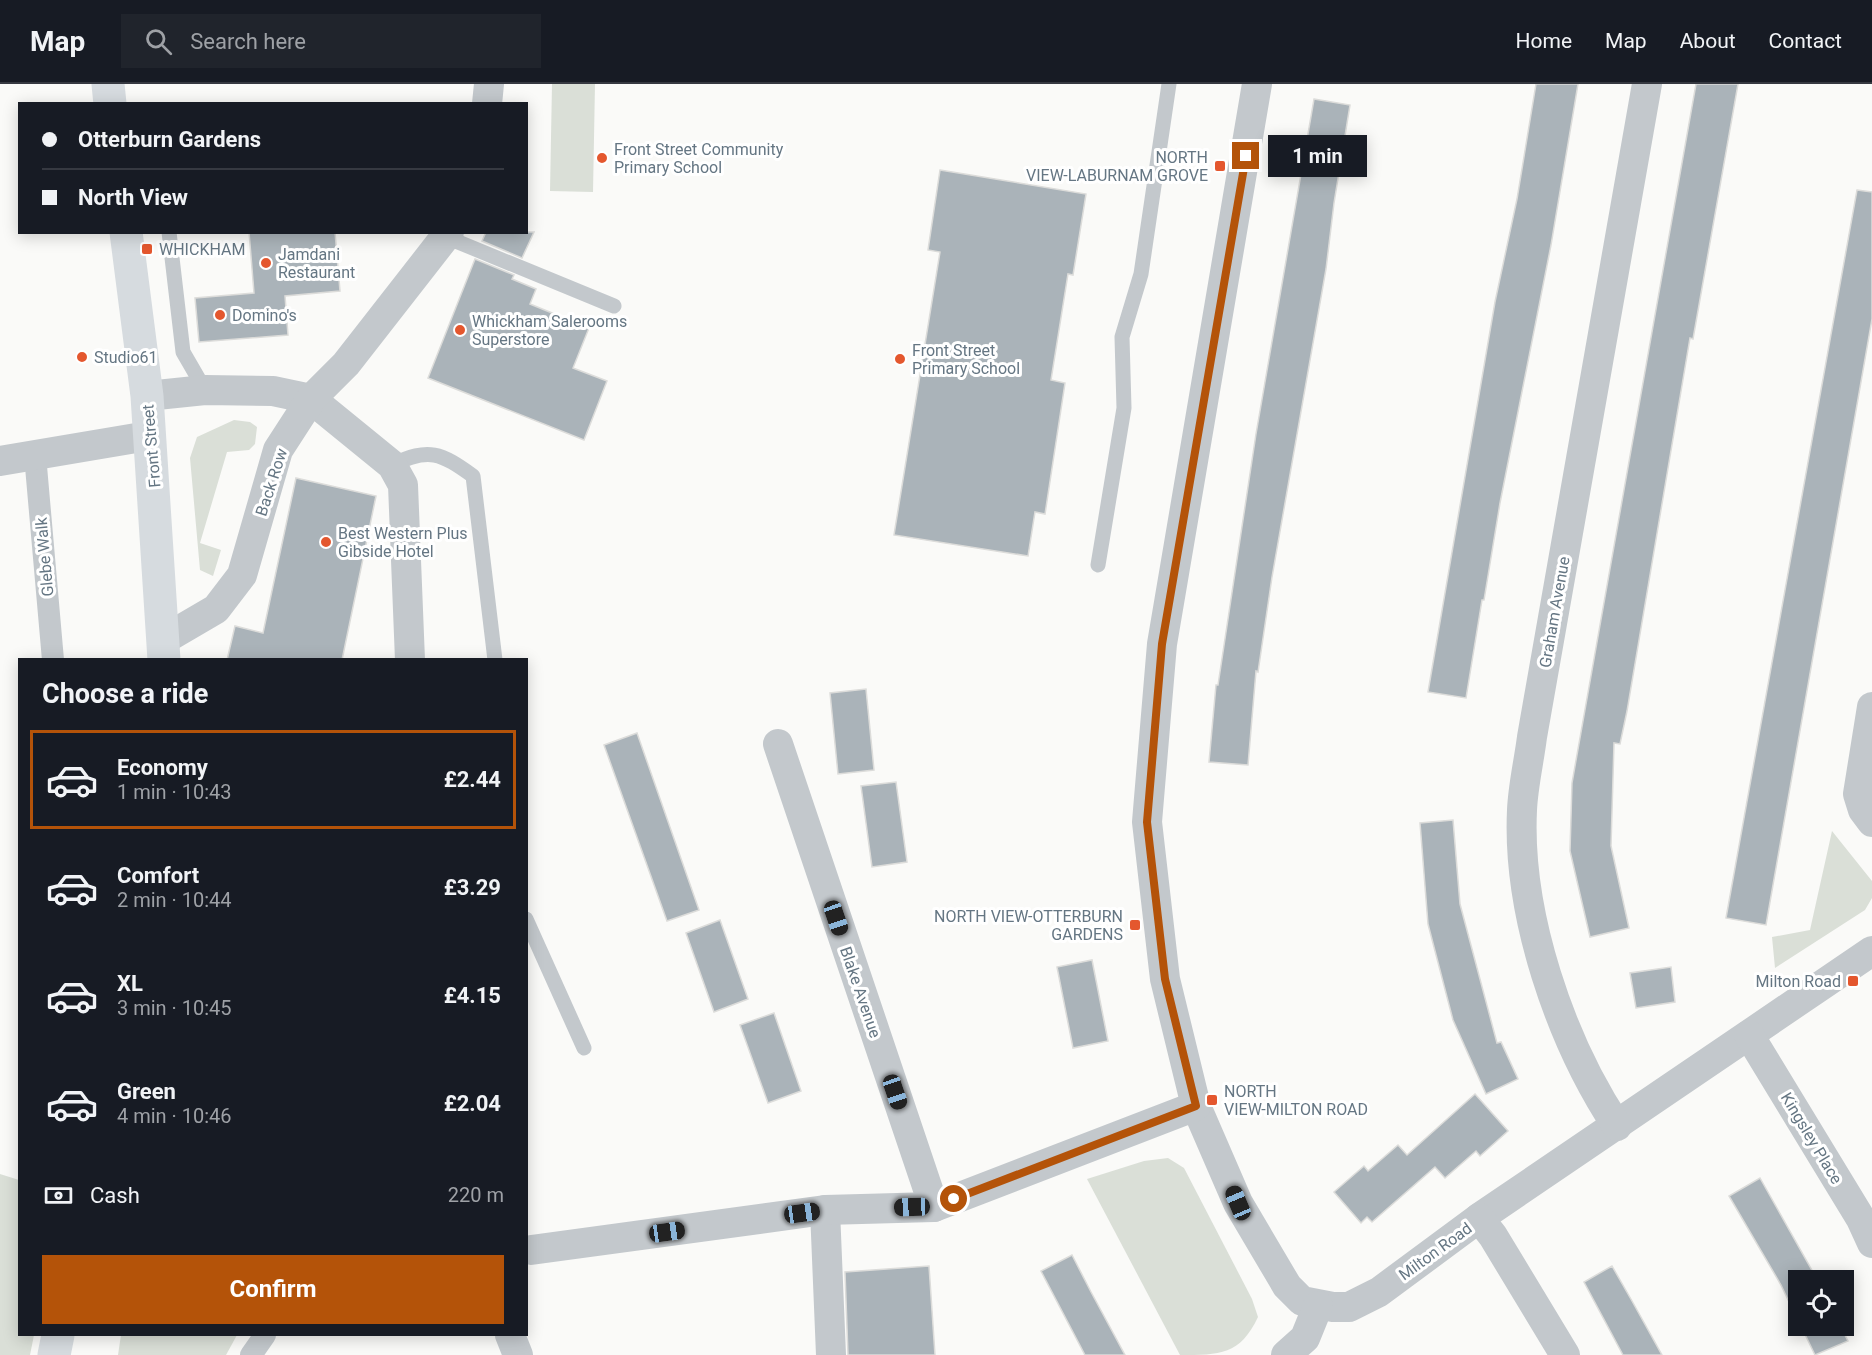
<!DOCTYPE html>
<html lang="en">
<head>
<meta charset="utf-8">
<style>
  body { margin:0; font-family:Roboto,sans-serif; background:#20242c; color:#f1f3f6; height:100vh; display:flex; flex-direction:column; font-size:22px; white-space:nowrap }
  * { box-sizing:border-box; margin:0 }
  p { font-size:20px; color:#9ea1a6 }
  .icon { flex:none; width:33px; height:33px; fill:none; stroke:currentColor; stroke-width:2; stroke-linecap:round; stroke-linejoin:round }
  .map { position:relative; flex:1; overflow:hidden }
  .sheet { position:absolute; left:18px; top:574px; width:510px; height:678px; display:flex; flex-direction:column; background:#171b24; border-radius:0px; box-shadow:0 3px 15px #0003 }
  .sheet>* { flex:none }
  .banner { position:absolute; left:18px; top:18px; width:510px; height:132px; border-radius:0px; box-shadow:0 3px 15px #0003; display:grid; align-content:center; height:132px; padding:0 24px; background:#171b24 }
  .controls { position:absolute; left:1788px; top:1186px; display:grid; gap:12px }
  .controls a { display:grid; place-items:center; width:66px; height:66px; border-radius:0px; background:#171b24; box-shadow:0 3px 15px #0003; font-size:30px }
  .end { position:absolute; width:27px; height:27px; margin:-14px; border:8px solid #b45309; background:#fff; box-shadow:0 0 0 3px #fff }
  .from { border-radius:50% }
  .bubble { position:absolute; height:42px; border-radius:0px; background:#171b24; box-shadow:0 3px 15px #0003; font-size:20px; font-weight:700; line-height:42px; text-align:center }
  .car { position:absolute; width:18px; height:36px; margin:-18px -9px; border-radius:8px; box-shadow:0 0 4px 2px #0007; background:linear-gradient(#222 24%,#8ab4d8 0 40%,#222 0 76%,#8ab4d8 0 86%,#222 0) }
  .banner b { display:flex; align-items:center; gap:21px; height:57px; font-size:22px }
  .banner b+b { border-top:2px solid #363941 }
  .banner i { width:15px; height:15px; background:#f1f3f6 }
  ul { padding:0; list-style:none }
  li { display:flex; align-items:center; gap:18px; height:99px; margin:0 12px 9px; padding:0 12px; border:3px solid transparent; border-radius:0px }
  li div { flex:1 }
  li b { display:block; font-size:22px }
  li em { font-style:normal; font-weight:700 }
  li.active { border-color:#b45309 }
  li>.icon { width:54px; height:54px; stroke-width:1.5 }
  h2 { padding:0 24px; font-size:27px; line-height:72px }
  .pay { display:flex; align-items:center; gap:15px; height:66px; padding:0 24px; font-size:22px }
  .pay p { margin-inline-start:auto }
  .button { display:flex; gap:12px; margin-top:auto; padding:12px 24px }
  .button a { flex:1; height:69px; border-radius:0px; background:#b45309; color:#fff; font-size:24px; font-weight:700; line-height:69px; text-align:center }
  header { display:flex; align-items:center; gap:36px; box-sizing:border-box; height:84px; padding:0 30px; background:#171b24; border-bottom:2px solid #363941 }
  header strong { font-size:28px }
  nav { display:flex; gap:33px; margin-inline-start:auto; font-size:21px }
  .search { width:420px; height:54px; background:#20242c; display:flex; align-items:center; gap:15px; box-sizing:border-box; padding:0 21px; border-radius:0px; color:#9ea1a6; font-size:22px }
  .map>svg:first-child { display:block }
  .green { fill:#dadfd7 }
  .building { fill:#aab3b9; stroke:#dcdcda; stroke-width:1.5 }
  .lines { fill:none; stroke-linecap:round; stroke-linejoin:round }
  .service { stroke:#c3c8cc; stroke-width:15 }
  .pedestrian { stroke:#c3c8cc; stroke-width:22 }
  .minor { stroke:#c3c8cc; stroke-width:30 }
  .secondary { stroke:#d6dbdf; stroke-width:33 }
  .route { stroke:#b45309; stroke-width:8 }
  .poi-dot { fill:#e4572e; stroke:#fff; stroke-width:2 }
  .labels { text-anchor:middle; stroke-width:6; stroke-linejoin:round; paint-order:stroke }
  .poi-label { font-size:16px; fill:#657683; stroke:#fff; text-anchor:start }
  .street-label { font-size:16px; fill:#657683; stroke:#fff }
</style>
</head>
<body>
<header>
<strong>Map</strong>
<div class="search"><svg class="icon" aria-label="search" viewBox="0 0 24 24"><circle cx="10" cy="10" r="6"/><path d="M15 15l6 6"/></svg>Search here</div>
<nav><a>Home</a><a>Map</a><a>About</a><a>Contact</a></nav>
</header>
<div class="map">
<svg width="1872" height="1271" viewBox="0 0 1872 1271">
  <rect width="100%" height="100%" fill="#fafaf8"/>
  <!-- green -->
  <g class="green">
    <path d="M552 0H595L593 108 550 107Z"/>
    <path d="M234 336 250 338 257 343 255 360 249 366 227 368 200 459 221 466 213 492 200 486 190 374 197 353Z"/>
    <path d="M1832 747 1872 797V814L1865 826 1775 884 1772 853 1810 846Z"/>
    <path d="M1168 1074 1184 1084 1252 1215 1258 1233C1240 1271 1220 1271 1180 1271L1087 1095 1144 1077Z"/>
    <path d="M0 1090 19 1096 20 1251H34L30 1271H0Z"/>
    <path d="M121 1251H237L226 1271H118Z"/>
  </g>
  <!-- building -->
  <g class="building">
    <path d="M1536 0H1578L1551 161 1500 419 1484 516H1482L1466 614 1428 608 1495 218 1517 115Z"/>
    <path d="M1696 0H1738L1693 255 1690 254 1627 627 1620 660 1614 659 1611 762 1629 844 1590 853 1570 767 1572 699Z"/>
    <path d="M1314 15 1350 21 1334 119 1326 185 1272 493 1258 588 1256 587 1248 681 1209 678 1216 601H1218L1256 350Z"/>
    <path d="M940 86 1086 110 1073 191 1068 190 1051 296 1065 299 1045 430 1035 428 1028 472 894 451 940 168 928 166Z"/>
    <path d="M1857 106 1872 108V235L1766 841 1726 834Z"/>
    <path d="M249 148H335L340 207 285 212 288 251 199 258 195 214 254 209Z"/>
    <path d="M486 148H534L522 174 482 157Z"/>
    <path d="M475 175 514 191 512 195 536 205 530 220 589 244 573 284 607 297 584 356 428 294Z"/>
    <path d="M296 394 376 412 342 576H227L235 542 263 549Z"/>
    <path d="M866 605 874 686 838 690 830 609Z"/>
    <path d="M637 649 699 826 667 837 604 661Z"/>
    <path d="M896 698 907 778 872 783 861 702Z"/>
    <path d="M1453 736 1460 820 1497 959 1501 958 1518 995 1486 1010 1453 936 1428 840 1420 739Z"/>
    <path d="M720 836 748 915 714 928 686 849Z"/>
    <path d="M1092 876 1108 957 1073 964 1057 883Z"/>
    <path d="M1671 883 1675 918 1636 924 1630 889Z"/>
    <path d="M774 929 801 1007 768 1019 740 941Z"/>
    <path d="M1475 1010 1508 1047 1480 1072 1476 1067 1445 1094 1435 1083 1372 1138 1367 1133 1361 1139 1334 1108 1364 1082 1368 1087 1398 1061 1407 1071Z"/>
    <path d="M1760 1094 1818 1197H1798V1237L1781 1201 1729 1112Z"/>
    <path d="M1072 1171 1091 1208 1125 1271H1085L1041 1187Z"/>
    <path d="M929 1182 935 1271H848L845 1188Z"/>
    <path d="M1612 1182 1632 1217 1662 1271H1623L1584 1198Z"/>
    <path d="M1801 1242H1840L1848 1257 1815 1271Z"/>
  </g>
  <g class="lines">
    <!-- service -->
    <g class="service">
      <path d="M169 148 183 268 205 306"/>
      <path d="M446 153 614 222"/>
      <path d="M392 381C429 363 441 369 473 392L495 576"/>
      <path d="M1098 481 1124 324 1122 253 1141 190 1169 0"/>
      <path d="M526 835 584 964"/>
    </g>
    <!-- pedestrian -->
    <g class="pedestrian">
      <path d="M35 371 53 576"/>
      <path d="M251 1271 265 1251"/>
    </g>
    <!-- minor -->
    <g class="minor">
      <path d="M1257 0 1162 560 1147 738 1165 895 1196 1022 1238 1119 1287 1202 1302 1217 1333 1223H1349L1379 1208 1479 1134 1872 867"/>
      <path d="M487 20 489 0"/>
      <path d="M147 312 205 306 273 307 311 315 392 381 403 401 410 576"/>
      <path d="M0 377 148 352"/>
      <path d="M163 556 216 525 242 491 278 366 311 315 346 280 449 148"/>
      <path d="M1872 623 1858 710 1863 726 1872 738"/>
      <path d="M778 660 934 1123"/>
      <path d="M1749 951 1861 1135 1872 1159"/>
      <path d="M1617 1042C1560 956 1517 830 1522 726 1523 702 1529 677 1532 653L1647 0"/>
      <path d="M825 1126 831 1271"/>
      <path d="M1479 1134 1493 1152 1565 1271"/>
      <path d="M531 1166 825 1126 934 1123 1196 1022"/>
      <path d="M510 1251 518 1271"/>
      <path d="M1286 1271 1305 1254 1318 1222"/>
    </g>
    <!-- secondary -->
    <g class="secondary">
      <path d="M108 0 110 20"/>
      <path d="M126 148 147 312 164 576"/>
      <path d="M54 1271 58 1251"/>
    </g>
  </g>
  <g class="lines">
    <!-- route -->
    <path class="route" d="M954 1115 1196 1022 1165 895 1147 738 1162 560 1246 72"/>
  </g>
  <!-- markers -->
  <g class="poi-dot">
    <circle cx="602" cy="74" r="6"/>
    <rect x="1214" y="76" width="12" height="12" rx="3"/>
    <rect x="141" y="159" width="12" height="12" rx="3"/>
    <circle cx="266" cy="179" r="6"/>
    <circle cx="220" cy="231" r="6"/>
    <circle cx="460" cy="246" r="6"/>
    <circle cx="82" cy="273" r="6"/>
    <circle cx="900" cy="275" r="6"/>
    <circle cx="326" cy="458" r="6"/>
    <rect x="1129" y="835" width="12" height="12" rx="3"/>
    <rect x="1847" y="891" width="12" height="12" rx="3"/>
    <rect x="1206" y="1010" width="12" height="12" rx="3"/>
  </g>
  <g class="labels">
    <!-- poi labels -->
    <g class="poi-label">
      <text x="614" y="71">Front Street Community<tspan x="614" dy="18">Primary School</tspan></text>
      <text x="1208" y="79" text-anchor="end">NORTH<tspan x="1208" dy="18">VIEW-LABURNAM GROVE</tspan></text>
      <text x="159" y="171">WHICKHAM</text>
      <text x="278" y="176">Jamdani<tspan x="278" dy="18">Restaurant</tspan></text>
      <text x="232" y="237">Domino's</text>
      <text x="472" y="243">Whickham Salerooms<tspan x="472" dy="18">Superstore</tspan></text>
      <text x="912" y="272">Front Street<tspan x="912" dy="18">Primary School</tspan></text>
      <text x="94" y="279">Studio61</text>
      <text x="338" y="455">Best Western Plus<tspan x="338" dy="18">Gibside Hotel</tspan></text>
      <text x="1123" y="838" text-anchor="end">NORTH VIEW-OTTERBURN<tspan x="1123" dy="18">GARDENS</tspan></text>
      <text x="1841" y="903" text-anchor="end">Milton Road</text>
      <text x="1224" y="1013">NORTH<tspan x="1224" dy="18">VIEW-MILTON ROAD</tspan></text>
    </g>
    <!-- street labels -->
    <g class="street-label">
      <text transform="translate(151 362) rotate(-95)" y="6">Front Street</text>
      <text transform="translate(271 398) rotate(-72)" y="6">Back Row</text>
      <text transform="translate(44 473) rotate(-95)" y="6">Glebe Walk</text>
      <text transform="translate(1554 528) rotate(-80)" y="6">Graham Avenue</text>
      <text transform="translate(861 908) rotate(71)" y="6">Blake Avenue</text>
      <text transform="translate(1812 1054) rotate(59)" y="6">Kingsley Place</text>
      <text transform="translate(1435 1167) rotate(-36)" y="6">Milton Road</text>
    </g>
  </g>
</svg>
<div class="controls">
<a><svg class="icon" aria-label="locate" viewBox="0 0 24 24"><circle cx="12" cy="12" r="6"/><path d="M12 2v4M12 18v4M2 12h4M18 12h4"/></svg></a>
</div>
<i class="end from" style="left:954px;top:1115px"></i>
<i class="end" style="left:1246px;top:72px"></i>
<div class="bubble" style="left:1268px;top:51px;width:99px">1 min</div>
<i class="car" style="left:836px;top:834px;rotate:161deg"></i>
<i class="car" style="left:895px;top:1008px;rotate:161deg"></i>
<i class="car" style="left:1238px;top:1119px;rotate:337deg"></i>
<i class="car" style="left:912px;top:1123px;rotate:268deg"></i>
<i class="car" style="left:802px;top:1129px;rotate:82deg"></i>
<i class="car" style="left:667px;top:1148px;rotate:82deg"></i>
<div class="banner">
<b><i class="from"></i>Otterburn Gardens</b>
<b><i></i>North View</b>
</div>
<section class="sheet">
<h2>Choose a ride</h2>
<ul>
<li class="active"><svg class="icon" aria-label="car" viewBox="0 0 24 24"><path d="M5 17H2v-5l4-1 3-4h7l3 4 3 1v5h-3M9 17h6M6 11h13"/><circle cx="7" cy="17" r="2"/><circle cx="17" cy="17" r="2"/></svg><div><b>Economy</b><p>1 min · 10:43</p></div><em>£2.44</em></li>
<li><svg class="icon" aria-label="car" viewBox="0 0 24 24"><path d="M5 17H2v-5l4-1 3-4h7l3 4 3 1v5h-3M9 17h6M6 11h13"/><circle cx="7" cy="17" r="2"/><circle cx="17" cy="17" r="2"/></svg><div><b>Comfort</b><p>2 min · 10:44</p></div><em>£3.29</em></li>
<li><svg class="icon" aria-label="car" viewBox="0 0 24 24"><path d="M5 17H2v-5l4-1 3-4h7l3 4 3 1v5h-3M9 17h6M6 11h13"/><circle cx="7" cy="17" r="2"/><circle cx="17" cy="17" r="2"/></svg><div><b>XL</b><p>3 min · 10:45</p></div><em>£4.15</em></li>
<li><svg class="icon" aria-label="car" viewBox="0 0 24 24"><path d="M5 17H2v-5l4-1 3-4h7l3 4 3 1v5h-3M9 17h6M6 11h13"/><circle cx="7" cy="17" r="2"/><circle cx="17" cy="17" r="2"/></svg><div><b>Green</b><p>4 min · 10:46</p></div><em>£2.04</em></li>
</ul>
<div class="pay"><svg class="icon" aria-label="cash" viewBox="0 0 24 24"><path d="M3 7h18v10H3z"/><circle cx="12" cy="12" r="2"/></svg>Cash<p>220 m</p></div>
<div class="button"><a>Confirm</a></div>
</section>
</div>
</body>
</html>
